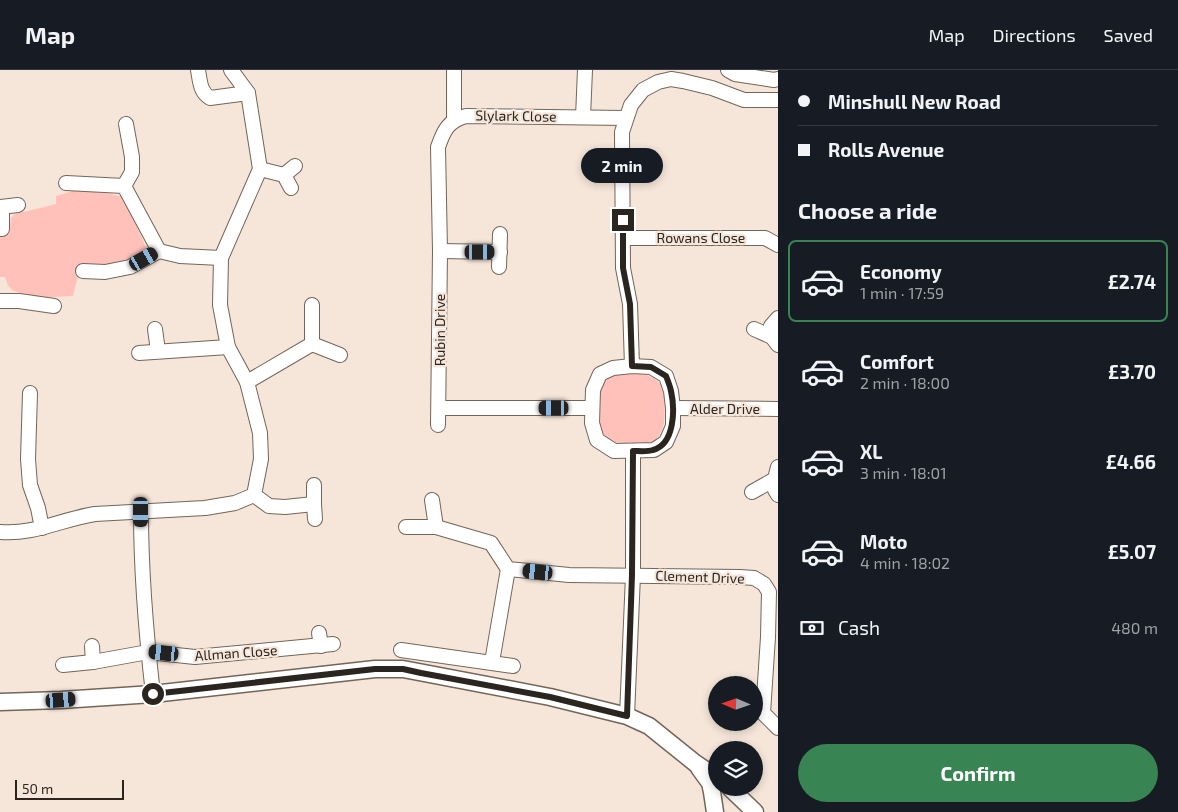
<!DOCTYPE html>
<html lang="en">
<head>
<meta charset="utf-8">
<style>
  body { margin:0; font-family:"Exo 2",sans-serif; background:#242831; color:#f1f3f6; height:100vh; display:flex; flex-direction:column; font-size:19px; white-space:nowrap }
  * { box-sizing:border-box; margin:0 }
  p { font-size:16px; color:#9ea1a6 }
  .icon { flex:none; width:28px; height:28px; fill:none; stroke:currentColor; stroke-width:2; stroke-linecap:round; stroke-linejoin:round }
  .map { position:relative; flex:1; overflow:hidden }
  .panel { display:flex; flex-direction:column; background:#171b24; width:400px }
  .panel>* { flex:none }
  .top-card { display:grid; align-content:center; height:110px; padding:0 20px; background:#171b24 }
  .needle { width:32px; rotate:272deg }
  .fabs { position:absolute; left:708px; top:606px; display:grid; gap:10px }
  .fabs a { display:grid; place-items:center; width:55px; height:55px; border-radius:50%; background:#171b24; box-shadow:0 2px 8px #0003; font-size:25px }
  .scale { position:absolute; left:15px; bottom:12px; width:109px; box-sizing:border-box; padding-left:5px; border:2px solid #2b2520; border-top:0; font-size:14px; line-height:18px; white-space:nowrap; color:#2b2520; -webkit-text-stroke:4px #f6e6d9; paint-order:stroke }
  .end { position:absolute; width:22px; height:22px; margin:-11px; border:6px solid #2b2520; background:#fff; box-shadow:0 0 0 2px #fff }
  .from { border-radius:50% }
  .bubble { position:absolute; height:35px; border-radius:18px; background:#171b24; box-shadow:0 2px 8px #0003; font-size:16px; font-weight:700; line-height:35px; text-align:center }
  .car { position:absolute; width:15px; height:30px; margin:-15px -8px; border-radius:6px; box-shadow:0 0 4px 1px #0007; background:linear-gradient(#222 24%,#8ab4d8 0 40%,#222 0 76%,#8ab4d8 0 86%,#222 0) }
  .top-card b { display:flex; align-items:center; gap:18px; height:48px; font-size:19px }
  .top-card b+b { border-top:1px solid #363941 }
  .top-card i { width:12px; height:12px; background:#f1f3f6 }
  ul { padding:0; list-style:none }
  li { display:flex; align-items:center; gap:15px; height:82px; margin:0 10px 8px; padding:0 10px; border:2px solid transparent; border-radius:8px }
  li div { flex:1 }
  li b { display:block; font-size:19px }
  li em { font-style:normal; font-weight:700 }
  li.on { border-color:#388452 }
  li>.icon { width:45px; height:45px; stroke-width:1.5 }
  h2 { padding:0 20px; font-size:22px; line-height:60px }
  .pay { display:flex; align-items:center; gap:12px; height:55px; padding:0 20px; font-size:19px }
  .pay p { margin-inline-start:auto }
  .cta { display:flex; gap:10px; margin-top:auto; padding:10px 20px }
  .cta a { flex:1; height:58px; border-radius:30px; background:#388452; color:#fff; font-size:20px; font-weight:700; line-height:58px; text-align:center }
  header { display:flex; align-items:center; gap:30px; box-sizing:border-box; height:70px; padding:0 25px; background:#171b24; border-bottom:1px solid #363941 }
  header strong { font-size:24px }
  nav { display:flex; gap:28px; margin-inline-start:auto; font-size:18px }
  main { display:flex; flex:1; min-height:0 }
  .map>svg:first-child { display:block }
  .green { fill:#ffc1ba }
  .lines { fill:none; stroke-linecap:round; stroke-linejoin:round }
  .minor-casing { stroke:#736559; stroke-width:16 }
  .tertiary-casing { stroke:#736559; stroke-width:19 }
  .minor { stroke:#fff; stroke-width:14 }
  .tertiary { stroke:#fff; stroke-width:16 }
  .route { stroke:#2b2520; stroke-width:6 }
  .labels { text-anchor:middle; stroke-width:4.5; stroke-linejoin:round; paint-order:stroke }
  .street-label { font-size:14px; fill:#2b2520; stroke:#f6e6d9 }
</style>
</head>
<body>
<header>
<strong>Map</strong>
<nav><a>Map</a><a>Directions</a><a>Saved</a></nav>
</header>
<main>
<div class="map">
<svg width="778" height="742" viewBox="0 0 778 742">
  <rect width="100%" height="100%" fill="#f6e6d9"/>
  <!-- green -->
  <g class="green">
    <path d="M83 118 124 127 147 180 128 193 102 198 81 194 73 226 33 228 12 220 8 215 5 207H0V164H9L11 148 15 144 56 134V126Z"/>
    <path d="M641 304C649 305 659 309 662 318 665 324 665 345 664 352 663 358 660 365 656 369 649 375 638 373 630 373 622 373 614 373 608 369 604 366 601 361 599 356 598 352 599 346 599 341 600 329 598 314 611 307 619 303 631 304 641 304Z"/>
  </g>
  <g class="lines">
    <defs>
      <g id="minor">
        <path d="M198 0C200 11 200 22 210 28L248 23"/>
        <path d="M454 0V49"/>
        <path d="M728 0 735 4 774 10 778 9"/>
        <path d="M583 47 585 0"/>
        <path d="M260 99 284 105 291 118"/>
        <path d="M284 105 295 96"/>
        <path d="M66 113 124 116 159 181"/>
        <path d="M124 116 132 102V87L126 54"/>
        <path d="M0 137 18 135"/>
        <path d="M2 137V159"/>
        <path d="M623 168H765L778 175"/>
        <path d="M440 181 500 182"/>
        <path d="M499 197 500 164"/>
        <path d="M83 201 105 202 130 197 159 181 180 186 221 188"/>
        <path d="M0 231H19L54 236"/>
        <path d="M155 259 158 281"/>
        <path d="M754 259 772 267 778 275"/>
        <path d="M772 267 771 256 778 248"/>
        <path d="M312 274 340 285"/>
        <path d="M139 283 228 277"/>
        <path d="M632 296 630 234 623 198 622 62 631 35 643 20 658 12 671 9 683 11 712 18 744 30H778"/>
        <path d="M632 296 651 297 666 306 671 321 673 338V356L666 372 654 380 614 381 597 370 592 353 593 320 600 304 613 298Z"/>
        <path d="M247 312 312 274V235"/>
        <path d="M30 323 28 389 30 415 38 438 42 458"/>
        <path d="M439 338H592"/>
        <path d="M673 338 778 339"/>
        <path d="M438 355 440 181 438 77C444 60 448 51 466 46L626 48"/>
        <path d="M775 409V420L778 425"/>
        <path d="M314 415V434L315 449"/>
        <path d="M752 422 775 409 778 397"/>
        <path d="M254 425 269 436 285 437 314 434"/>
        <path d="M432 430 436 457"/>
        <path d="M141 442C141 502 146 563 153 624"/>
        <path d="M406 457H436L491 473 508 499 569 505 740 507 754 508 764 514 769 522 768 567 763 643 778 658"/>
        <path d="M0 462C34 465 62 449 95 444L205 438 235 433 254 425 261 389 260 363 247 312 228 277 220 235 221 188 260 99 248 23 231 0"/>
        <path d="M319 563 321 576"/>
        <path d="M92 576 93 592"/>
        <path d="M401 580 513 596"/>
        <path d="M492 592 508 499"/>
        <path d="M63 595 93 592 148 582 195 587 333 574"/>
        <path d="M627 646 633 505V381"/>
      </g>
      <g id="tertiary">
        <path d="M0 632 61 630 153 624 375 599H403L550 627 627 646 649 656 695 693 716 707"/>
        <path d="M699 698 710 713 712 722 715 742"/>
        <path d="M730 718 755 742"/>
      </g>
    </defs>
    <!-- minor casing -->
    <use href="#minor" class="minor-casing"/>
    <!-- tertiary casing -->
    <use href="#tertiary" class="tertiary-casing"/>
    <!-- minor -->
    <use href="#minor" class="minor"/>
    <!-- tertiary -->
    <use href="#tertiary" class="tertiary"/>
  </g>
  <g class="lines">
    <!-- route -->
    <path class="route" d="M153 624 375 599H403L421 603 550 627 627 646 632 505 633 381C639 381 647 382 653 380 675 374 675 339 671 321 670 316 668 311 666 306L651 297 632 296 630 234 623 198V150"/>
  </g>
  <g class="labels">
    <!-- street labels -->
    <g class="street-label">
      <text transform="translate(516 46) rotate(1)" y="5">Slylark Close</text>
      <text x="701" y="173">Rowans Close</text>
      <text transform="translate(440 260) rotate(-90)" y="5">Rubin Drive</text>
      <text x="725" y="344">Alder Drive</text>
      <text transform="translate(700 507) rotate(2)" y="5">Clement Drive</text>
      <text transform="translate(236 583) rotate(-4)" y="5">Allman Close</text>
    </g>
  </g>
</svg>
<div class="fabs">
<a><svg class="needle" viewBox="-14 -14 28 28"><path d="M0-13l5 13h-10z" fill="#e53935"/><path d="M0 13l5-13h-10z" fill="#9ea1a6"/></svg></a>
<a><svg class="icon" aria-label="layers" viewBox="0 0 24 24"><path d="M12 4l9 5-9 5-9-5zM3 14l9 5 9-5"/></svg></a>
</div>
<div class="scale">50 m</div>
<i class="end from" style="left:153px;top:624px"></i>
<i class="end" style="left:623px;top:150px"></i>
<div class="bubble" style="left:581px;top:78px;width:82px">2 min</div>
<i class="car" style="left:480px;top:182px;rotate:90deg"></i>
<i class="car" style="left:144px;top:189px;rotate:60deg"></i>
<i class="car" style="left:554px;top:338px;rotate:270deg"></i>
<i class="car" style="left:141px;top:442px;rotate:180deg"></i>
<i class="car" style="left:538px;top:502px;rotate:276deg"></i>
<i class="car" style="left:164px;top:583px;rotate:276deg"></i>
<i class="car" style="left:61px;top:630px;rotate:86deg"></i>
</div>
<section class="panel">
<div class="top-card">
<b><i class="from"></i>Minshull New Road</b>
<b><i></i>Rolls Avenue</b>
</div>
<h2>Choose a ride</h2>
<ul>
<li class="on"><svg class="icon" aria-label="car" viewBox="0 0 24 24"><path d="M5 17H2v-5l4-1 3-4h7l3 4 3 1v5h-3M9 17h6M6 11h13"/><circle cx="7" cy="17" r="2"/><circle cx="17" cy="17" r="2"/></svg><div><b>Economy</b><p>1 min · 17:59</p></div><em>£2.74</em></li>
<li><svg class="icon" aria-label="car" viewBox="0 0 24 24"><path d="M5 17H2v-5l4-1 3-4h7l3 4 3 1v5h-3M9 17h6M6 11h13"/><circle cx="7" cy="17" r="2"/><circle cx="17" cy="17" r="2"/></svg><div><b>Comfort</b><p>2 min · 18:00</p></div><em>£3.70</em></li>
<li><svg class="icon" aria-label="car" viewBox="0 0 24 24"><path d="M5 17H2v-5l4-1 3-4h7l3 4 3 1v5h-3M9 17h6M6 11h13"/><circle cx="7" cy="17" r="2"/><circle cx="17" cy="17" r="2"/></svg><div><b>XL</b><p>3 min · 18:01</p></div><em>£4.66</em></li>
<li><svg class="icon" aria-label="car" viewBox="0 0 24 24"><path d="M5 17H2v-5l4-1 3-4h7l3 4 3 1v5h-3M9 17h6M6 11h13"/><circle cx="7" cy="17" r="2"/><circle cx="17" cy="17" r="2"/></svg><div><b>Moto</b><p>4 min · 18:02</p></div><em>£5.07</em></li>
</ul>
<div class="pay"><svg class="icon" aria-label="cash" viewBox="0 0 24 24"><path d="M3 7h18v10H3z"/><circle cx="12" cy="12" r="2"/></svg>Cash<p>480 m</p></div>
<div class="cta"><a>Confirm</a></div>
</section>
</main>
</body>
</html>
